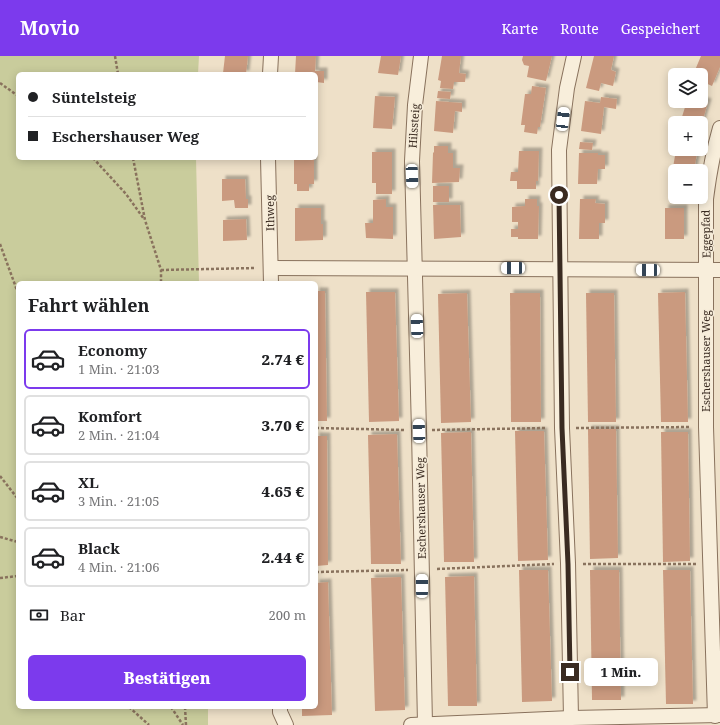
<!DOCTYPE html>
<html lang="de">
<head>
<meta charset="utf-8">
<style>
  body { margin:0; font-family:"Noto Serif",serif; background:#f6f6f6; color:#202124; height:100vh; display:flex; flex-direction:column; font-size:15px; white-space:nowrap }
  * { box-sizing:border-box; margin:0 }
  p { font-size:13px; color:#757577 }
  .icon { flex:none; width:22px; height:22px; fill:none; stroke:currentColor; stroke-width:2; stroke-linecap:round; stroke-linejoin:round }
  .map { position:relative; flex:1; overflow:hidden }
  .side { position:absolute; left:16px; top:225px; width:302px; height:428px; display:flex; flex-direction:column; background:#fff; border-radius:6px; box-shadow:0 2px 10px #0003 }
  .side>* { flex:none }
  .hud { position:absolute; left:16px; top:16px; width:302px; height:88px; border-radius:6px; box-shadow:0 2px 10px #0003; display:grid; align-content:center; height:88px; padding:0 12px; background:#fff }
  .buttons { position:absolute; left:668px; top:12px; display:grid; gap:8px }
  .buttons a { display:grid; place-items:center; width:40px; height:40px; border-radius:6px; background:#fff; box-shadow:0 2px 10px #0003; font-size:20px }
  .end { position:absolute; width:18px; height:18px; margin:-9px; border:5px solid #3a2b21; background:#fff; box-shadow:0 0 0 2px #fff }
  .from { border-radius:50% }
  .bubble { position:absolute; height:28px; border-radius:6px; background:#fff; box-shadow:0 2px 10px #0003; font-size:13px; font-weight:800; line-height:28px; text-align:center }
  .car { position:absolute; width:12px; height:24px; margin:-12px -6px; border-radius:5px; box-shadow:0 0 3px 1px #0007; background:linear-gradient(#fff 24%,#345 0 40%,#fff 0 76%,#345 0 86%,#fff 0) }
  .hud b { display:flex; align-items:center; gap:14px; height:38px; font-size:15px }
  .hud b+b { border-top:1px solid #e0e0e0 }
  .hud i { width:10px; height:10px; background:#202124 }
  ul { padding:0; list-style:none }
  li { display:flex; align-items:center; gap:12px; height:60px; margin:0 8px 6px; padding:0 4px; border:2px solid #e0e0e0; border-radius:6px }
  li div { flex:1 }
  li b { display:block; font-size:15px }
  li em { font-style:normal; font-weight:800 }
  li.on { border-color:#7c3aed }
  li>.icon { width:36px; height:36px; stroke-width:1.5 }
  h2 { padding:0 12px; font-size:18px; line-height:48px }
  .pay { display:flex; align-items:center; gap:10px; height:44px; padding:0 12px; font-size:15px }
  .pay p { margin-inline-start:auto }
  .cta { display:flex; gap:8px; margin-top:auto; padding:8px 12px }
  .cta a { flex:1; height:46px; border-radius:6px; background:#7c3aed; color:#fff; font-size:16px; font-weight:800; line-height:46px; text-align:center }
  header { display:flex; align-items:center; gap:24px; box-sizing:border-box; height:56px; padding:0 20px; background:#7c3aed; color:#fff }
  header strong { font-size:19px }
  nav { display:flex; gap:22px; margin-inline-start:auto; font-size:14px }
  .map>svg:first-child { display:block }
  .green { fill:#c9cc9c }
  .building { fill:#ca9a7f; filter:url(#shadow) }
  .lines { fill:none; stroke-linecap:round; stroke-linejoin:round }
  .street-casing { stroke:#89725d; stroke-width:16 }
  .path { stroke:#89725d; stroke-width:2.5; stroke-dasharray:3 2; stroke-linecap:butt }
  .street { stroke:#f8eedb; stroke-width:14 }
  .route { stroke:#3a2b21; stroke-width:5 }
  .labels { text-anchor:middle; stroke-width:3; stroke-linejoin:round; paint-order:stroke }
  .street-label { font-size:11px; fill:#3a2b21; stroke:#f5ebd8 }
</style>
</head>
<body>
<header>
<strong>Movio</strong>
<nav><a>Karte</a><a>Route</a><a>Gespeichert</a></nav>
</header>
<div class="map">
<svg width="720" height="669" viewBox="0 0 720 669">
  <defs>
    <filter id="shadow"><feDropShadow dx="3.5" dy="-3.5" stdDeviation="1" flood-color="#0004"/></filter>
  </defs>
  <rect width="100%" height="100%" fill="#eee0c8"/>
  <!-- green -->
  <path class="green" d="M0 0H199L198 18H18V102H196L199 227H18V651H208V669H0Z"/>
  <!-- building -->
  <g class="building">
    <path d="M225 0H248L246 18 223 17Z"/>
    <path d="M296 0H316L315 15H324V27L316 26V18H295Z"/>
    <path d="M381 0H401L398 19 378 17Z"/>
    <path d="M442 0H461L459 17 466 18 465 26H454L453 33 440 32 441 25 438 24Z"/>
    <path d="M523 0H552L546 25 527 21 529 10 524 9 522 4Z"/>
    <path d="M594 0H614L611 14 616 16 613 30 601 27 599 35 586 32Z"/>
    <path d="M701 0H720V11L712 30 701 25V19H693Z"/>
    <path d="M532 30 546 32 540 71H538L537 78 524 76 525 69H521L525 38H531Z"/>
    <path d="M438 35 451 36 450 43 437 42Z"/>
    <path d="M375 40 395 41 392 73 373 72Z"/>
    <path d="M601 41 617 43 616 53 604 51 601 78 581 75 585 45 600 47Z"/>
    <path d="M701 44 708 46 702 67H680L687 45Z"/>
    <path d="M436 45 462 47V56L455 55 453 77 434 75Z"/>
    <path d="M580 86 593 87 592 94 579 93Z"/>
    <path d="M434 90H448V97H453V112H460L459 126 432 127 433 97 434 96Z"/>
    <path d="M676 94 697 97 694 115H675V124L671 123Z"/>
    <path d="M519 95H539L538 125H536V133H517V125H510L511 116H518Z"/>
    <path d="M372 96H392V138H376V127H372Z"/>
    <path d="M579 97H598V99H605V113H598L597 128H578Z"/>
    <path d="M294 102H314V128H309V135H297V128H294Z"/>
    <path d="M222 123H245L246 143H248V152H235L234 144 222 145Z"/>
    <rect x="433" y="130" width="16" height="16"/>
    <path d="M386 143V151H393V183L366 182 365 167H373V144Z"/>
    <path d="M525 143H537V150H539L538 183H518V181H511V173H518V166H512V151L525 150Z"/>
    <path d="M580 143H596L595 147 605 148V167H599V183H579Z"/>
    <path d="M433 149H460L461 181 434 183Z"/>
    <path d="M295 152H321V168H323V184L295 185Z"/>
    <rect x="665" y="152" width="19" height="31"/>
    <path d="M246 163 247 184 223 185V164Z"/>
    <path d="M316 235H325L327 365H316Z"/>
    <path d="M366 236H395L399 365 369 366Z"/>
    <path d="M685 236 688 366H661L658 237Z"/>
    <path d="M467 237 471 366 441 367 438 238Z"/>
    <path d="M510 237H540L541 366H511Z"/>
    <path d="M586 237H614L616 366H588Z"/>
    <path d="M588 373H616L618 502 590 503Z"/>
    <path d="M515 375H544L548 504 518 505Z"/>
    <path d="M471 376 474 506H444L441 377Z"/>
    <path d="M661 376H688L690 505 663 506Z"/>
    <path d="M397 378 401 508H371L368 379Z"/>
    <path d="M316 380H327L328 509 316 510Z"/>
    <path d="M519 514H548L552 645 522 646Z"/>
    <path d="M590 514H619L621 644H592Z"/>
    <path d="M663 514H690L693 648H666Z"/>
    <path d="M474 520 477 650H448L445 521Z"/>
    <path d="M401 521 405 654 375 655 371 522Z"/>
    <path d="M328 526 332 659 302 660V651H316V527Z"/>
  </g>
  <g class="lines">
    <defs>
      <g id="street">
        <path d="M421 0 415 49 412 105 419 375 425 668"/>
        <path d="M270 18 271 0"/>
        <path d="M268 102 271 227"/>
        <path d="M271 212 720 214"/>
        <path d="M280 651V656L286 669"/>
        <path d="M715 660 706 371V143C709 119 713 96 720 72"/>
        <path d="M571 662 568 507 562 372 559 94 567 32 574 0"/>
        <path d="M411 669 571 662 720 659"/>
      </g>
    </defs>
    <!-- street casing -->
    <use href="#street" class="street-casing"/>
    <!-- path -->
    <g class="path">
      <path d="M115 0 118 18"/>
      <path d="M0 27 18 40"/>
      <path d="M93 102 126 138 144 163"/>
      <path d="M133 102 145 164 161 214V227"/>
      <path d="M0 188 18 237"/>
      <path d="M161 214 256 212"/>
      <path d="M316 372 405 374"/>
      <path d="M576 372 691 371"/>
      <path d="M432 374 547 372"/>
      <path d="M0 420 18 443"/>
      <path d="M0 481 18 486"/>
      <path d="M583 508H696"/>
      <path d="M437 513 554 508"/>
      <path d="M316 516 408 514"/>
      <path d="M0 522 18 520"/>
      <path d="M129 651 149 669"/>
      <path d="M171 651 183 669"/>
      <path d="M185 651 186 669"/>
    </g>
    <!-- street -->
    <use href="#street" class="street"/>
  </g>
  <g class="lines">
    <!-- route -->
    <path class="route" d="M559 139 562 372 568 508 570 616"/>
  </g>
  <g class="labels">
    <!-- street labels -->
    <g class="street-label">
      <text transform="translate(414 70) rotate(-86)" y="4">Hilssteig</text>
      <text transform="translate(270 157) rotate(-91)" y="4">Ithweg</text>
      <text transform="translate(706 178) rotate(-91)" y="4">Eggepfad</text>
      <text transform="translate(706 305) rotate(-90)" y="4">Eschershauser Weg</text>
      <text transform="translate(421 452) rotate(-91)" y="4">Eschershauser Weg</text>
    </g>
  </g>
</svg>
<div class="buttons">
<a><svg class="icon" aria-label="layers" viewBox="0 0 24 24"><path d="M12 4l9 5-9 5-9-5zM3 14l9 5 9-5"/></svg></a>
<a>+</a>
<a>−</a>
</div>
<i class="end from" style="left:559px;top:139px"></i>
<i class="end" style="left:570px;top:616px"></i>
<div class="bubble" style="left:584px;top:602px;width:74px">1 Min.</div>
<i class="car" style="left:563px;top:63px;rotate:7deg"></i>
<i class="car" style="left:412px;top:120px;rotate:178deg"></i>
<i class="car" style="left:513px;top:212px;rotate:270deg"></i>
<i class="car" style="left:648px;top:214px;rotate:271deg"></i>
<i class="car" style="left:417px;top:270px;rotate:358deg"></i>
<i class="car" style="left:419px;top:375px;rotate:358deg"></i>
<i class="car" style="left:422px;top:530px;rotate:0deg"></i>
<div class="hud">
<b><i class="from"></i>Süntelsteig</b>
<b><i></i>Eschershauser Weg</b>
</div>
<section class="side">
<h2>Fahrt wählen</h2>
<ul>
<li class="on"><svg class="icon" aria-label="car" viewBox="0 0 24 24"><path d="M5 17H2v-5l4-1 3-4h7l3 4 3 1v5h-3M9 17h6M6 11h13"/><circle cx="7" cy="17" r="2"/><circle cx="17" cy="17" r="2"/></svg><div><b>Economy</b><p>1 Min. · 21:03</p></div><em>2.74 €</em></li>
<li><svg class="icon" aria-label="car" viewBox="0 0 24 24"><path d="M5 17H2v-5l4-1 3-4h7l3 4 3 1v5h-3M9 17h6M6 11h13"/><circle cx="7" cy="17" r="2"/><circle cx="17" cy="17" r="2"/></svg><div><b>Komfort</b><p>2 Min. · 21:04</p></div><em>3.70 €</em></li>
<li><svg class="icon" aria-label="car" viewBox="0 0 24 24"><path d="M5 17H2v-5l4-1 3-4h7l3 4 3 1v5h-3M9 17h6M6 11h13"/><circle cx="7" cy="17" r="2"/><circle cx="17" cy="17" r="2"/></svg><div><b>XL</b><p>3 Min. · 21:05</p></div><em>4.65 €</em></li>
<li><svg class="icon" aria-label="car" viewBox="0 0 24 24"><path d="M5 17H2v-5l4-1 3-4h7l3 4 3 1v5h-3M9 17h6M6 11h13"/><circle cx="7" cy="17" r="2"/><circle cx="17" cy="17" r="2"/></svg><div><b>Black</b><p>4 Min. · 21:06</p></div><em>2.44 €</em></li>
</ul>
<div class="pay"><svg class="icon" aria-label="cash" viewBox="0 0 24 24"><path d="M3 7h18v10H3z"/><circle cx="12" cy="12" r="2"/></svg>Bar<p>200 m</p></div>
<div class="cta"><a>Bestätigen</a></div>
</section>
</div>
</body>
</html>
